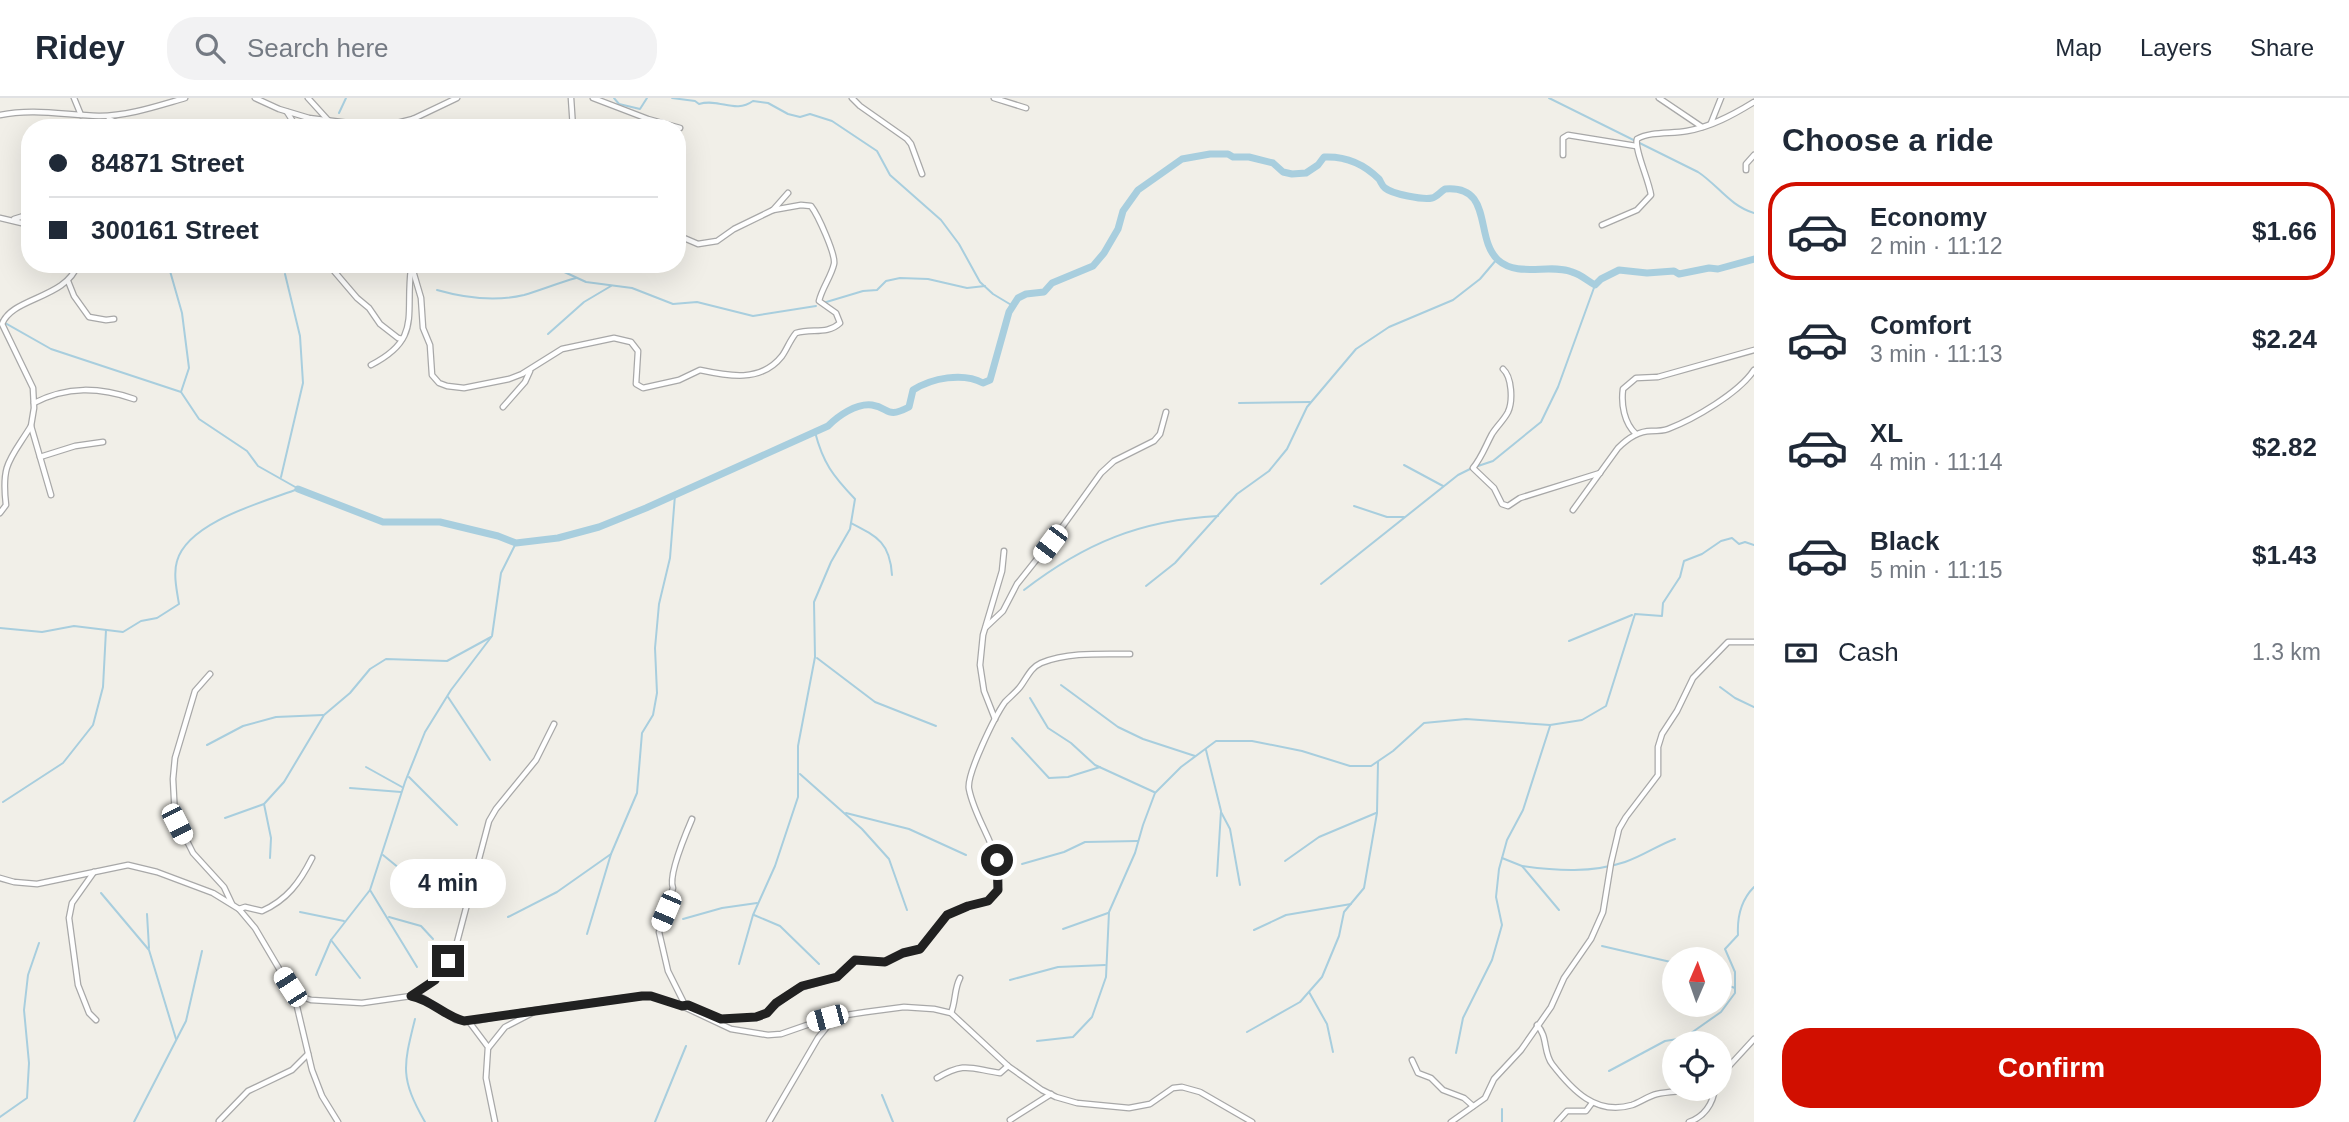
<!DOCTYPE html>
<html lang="en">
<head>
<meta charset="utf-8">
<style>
  body { margin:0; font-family:Arial,sans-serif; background:#f2f2f3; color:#1f2937; height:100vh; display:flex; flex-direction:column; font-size:26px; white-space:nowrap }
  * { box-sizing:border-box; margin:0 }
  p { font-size:23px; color:#747a83 }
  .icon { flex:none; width:38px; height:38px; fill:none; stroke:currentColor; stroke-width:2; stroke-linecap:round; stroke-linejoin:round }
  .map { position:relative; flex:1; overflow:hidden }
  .side { display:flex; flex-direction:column; background:#fff; width:595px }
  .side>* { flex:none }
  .guide { position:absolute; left:21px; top:21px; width:665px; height:154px; border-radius:28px; box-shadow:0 7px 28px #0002; display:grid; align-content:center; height:154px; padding:0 28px; background:#fff }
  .needle { width:46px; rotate:2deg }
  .tools { position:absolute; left:1662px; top:849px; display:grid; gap:14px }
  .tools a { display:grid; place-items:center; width:70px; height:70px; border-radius:50%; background:#fff; box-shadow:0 7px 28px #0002; font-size:35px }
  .end { position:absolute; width:32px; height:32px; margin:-16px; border:9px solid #212121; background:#fff; box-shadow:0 0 0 4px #fff }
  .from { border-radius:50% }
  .bubble { position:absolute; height:49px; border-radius:24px; background:#fff; box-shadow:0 7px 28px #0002; font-size:23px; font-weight:700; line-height:49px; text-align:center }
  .car { position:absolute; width:21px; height:42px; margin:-21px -10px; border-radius:9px; box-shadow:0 0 5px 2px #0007; background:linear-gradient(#fff 24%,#345 0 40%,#fff 0 76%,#345 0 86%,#fff 0) }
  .guide b { display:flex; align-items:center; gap:24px; height:66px; font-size:26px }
  .guide b+b { border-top:2px solid #e0e1e3 }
  .guide i { width:18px; height:18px; background:#1f2937 }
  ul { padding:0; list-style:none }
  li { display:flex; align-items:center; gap:21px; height:98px; margin:0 14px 10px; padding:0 14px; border:4px solid transparent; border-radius:28px }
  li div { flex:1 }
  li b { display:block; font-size:26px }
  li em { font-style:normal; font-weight:700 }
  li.on { border-color:#d10f00 }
  li>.icon { width:63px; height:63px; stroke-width:1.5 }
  h2 { padding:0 28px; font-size:32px; line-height:84px }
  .pay { display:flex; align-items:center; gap:18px; height:77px; padding:0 28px; font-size:26px }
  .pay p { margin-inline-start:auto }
  .action { display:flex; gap:14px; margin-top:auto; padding:14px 28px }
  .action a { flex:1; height:80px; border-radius:28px; background:#d10f00; color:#fff; font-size:28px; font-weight:700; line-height:80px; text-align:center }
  header { display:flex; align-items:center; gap:42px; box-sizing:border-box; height:98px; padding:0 35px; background:#fff; border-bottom:2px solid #e0e1e3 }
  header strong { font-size:33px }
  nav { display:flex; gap:38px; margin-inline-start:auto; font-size:24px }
  .search { width:490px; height:63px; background:#f2f2f3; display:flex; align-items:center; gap:18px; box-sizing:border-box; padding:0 24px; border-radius:28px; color:#747a83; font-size:26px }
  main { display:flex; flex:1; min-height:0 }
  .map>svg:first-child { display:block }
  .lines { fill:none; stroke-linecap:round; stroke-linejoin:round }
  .stream { stroke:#a8cede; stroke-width:2 }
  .river { stroke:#a8cede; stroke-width:7 }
  .minor-casing { stroke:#a8a8a8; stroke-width:7 }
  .minor { stroke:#fff; stroke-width:4.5 }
  .route { stroke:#212121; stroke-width:9 }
</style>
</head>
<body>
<header>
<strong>Ridey</strong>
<div class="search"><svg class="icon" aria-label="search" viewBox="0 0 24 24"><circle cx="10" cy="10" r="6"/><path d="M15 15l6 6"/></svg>Search here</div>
<nav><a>Map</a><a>Layers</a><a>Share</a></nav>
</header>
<main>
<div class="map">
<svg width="1754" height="1024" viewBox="0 0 1754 1024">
  <rect width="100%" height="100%" fill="#f1efe8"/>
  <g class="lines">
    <!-- stream -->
    <g class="stream">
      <path d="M614 0 619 6 640 11 647 0"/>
      <path d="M672 0 695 3 699 6C720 0 735 16 753 3L768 5 788 16 800 19 810 16 832 23 877 53 890 77 941 122 959 146 980 184 993 196 1013 208"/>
      <path d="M1549 0 1698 74C1718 87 1730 108 1754 115"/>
      <path d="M339 15 346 0"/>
      <path d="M168 166 182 215 189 270 181 294"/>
      <path d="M547 166 586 184 632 190 673 206 697 204 753 218 816 208"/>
      <path d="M437 192C465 200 495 204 524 197 541 192 558 185 576 180"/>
      <path d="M823 205 863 193 877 192 886 183 900 180 928 181 967 190 985 188"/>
      <path d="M0 222 51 251 181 294 199 321 247 353 258 368 297 390"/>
      <path d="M548 236 584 204 611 188"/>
      <path d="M1239 305 1310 304"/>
      <path d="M1404 367 1443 388"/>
      <path d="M1478 368 1493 363 1541 324 1558 289 1595 187"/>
      <path d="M281 379 303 285 300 238 285 176"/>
      <path d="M1354 408 1387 419H1404"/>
      <path d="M851 425C878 439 890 445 892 477"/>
      <path d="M1321 486 1458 377 1472 370"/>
      <path d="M1146 488 1175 465 1237 396 1269 373 1287 351 1307 309 1356 251 1389 229 1453 202 1480 181 1497 161"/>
      <path d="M1024 492C1085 445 1141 422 1218 418"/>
      <path d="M0 530 42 534 74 528 123 534 141 523 157 520 179 506C177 494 173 476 177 463 188 424 263 404 298 391"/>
      <path d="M1569 543 1632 517"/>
      <path d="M817 560 875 604 936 628"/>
      <path d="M1061 587 1118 629 1143 641 1195 658"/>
      <path d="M1720 589 1735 600 1754 609"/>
      <path d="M448 599 490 662"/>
      <path d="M1030 600 1048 630 1071 645 1095 667 1154 694"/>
      <path d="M1012 640 1049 680 1068 679 1100 669"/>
      <path d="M207 647 243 628 276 619 323 617"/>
      <path d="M1206 652 1221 713 1217 778"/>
      <path d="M366 669 402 689"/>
      <path d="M800 676 862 731 889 761 907 812"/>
      <path d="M409 679 457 727"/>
      <path d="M350 690 401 694"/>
      <path d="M3 704 63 665 93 627 103 589 106 532"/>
      <path d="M264 706 271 740 270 760"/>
      <path d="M1221 714 1230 731 1240 787"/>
      <path d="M846 715 909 731 966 757"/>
      <path d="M225 720 264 706 284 684 324 617 350 595 370 571 386 561 447 563 491 539"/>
      <path d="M383 757 426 792"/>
      <path d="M1502 760 1522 768 1559 812"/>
      <path d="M1285 763 1319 739 1376 715"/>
      <path d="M1022 766 1064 754 1085 744 1138 743"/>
      <path d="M1522 768C1557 773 1592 775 1625 764 1643 758 1658 747 1675 741"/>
      <path d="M370 792 417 869"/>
      <path d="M101 795 149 852 176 941"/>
      <path d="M300 814 344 823"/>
      <path d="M147 816 149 850"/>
      <path d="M754 817 780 828 819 866"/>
      <path d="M389 819 421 828 433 841"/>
      <path d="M508 819 557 794 611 756"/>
      <path d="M683 821 722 810 757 805"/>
      <path d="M1063 831 1108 815"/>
      <path d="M1254 832 1286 817 1351 806"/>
      <path d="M587 836 611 756 637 695 642 635 653 617 657 595 655 550 659 506 670 460 675 397"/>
      <path d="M331 842 360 880"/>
      <path d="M1602 848 1675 865"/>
      <path d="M739 866 753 817 775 768 798 699V648L815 559 814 504 831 464 850 431 855 401C833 378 823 365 815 334"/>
      <path d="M316 877 331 842 370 792 405 684 425 634 451 592 492 538 501 475 516 445"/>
      <path d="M1010 882 1058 869 1105 867"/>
      <path d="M1720 885 1735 890"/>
      <path d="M1309 894 1327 926 1333 954"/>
      <path d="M415 921C403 969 400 980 425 1024"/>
      <path d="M1247 934 1300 904 1322 879 1339 838 1344 814 1364 790 1377 715 1378 664"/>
      <path d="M1037 943 1073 939 1092 919 1106 879 1109 814 1135 755 1143 727 1155 695 1181 669 1216 643H1252L1302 653 1350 668H1371L1393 653 1424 625 1466 621 1550 627 1582 622 1606 608 1635 516 1662 518 1663 505 1680 479 1684 463 1702 456 1721 443 1732 440 1739 446 1745 444 1754 447"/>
      <path d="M1456 955 1463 920 1492 862 1502 827 1496 799 1499 771 1507 742 1523 712 1550 628"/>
      <path d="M1609 973 1665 943 1684 940 1721 914 1735 895V874L1725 851 1738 837C1737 818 1741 802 1754 789"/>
      <path d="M882 997 893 1024"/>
      <path d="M1502 1011V1024"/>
      <path d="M0 1019 27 1000 29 965 24 912 28 877 39 845"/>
      <path d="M134 1024 186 923 202 853"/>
      <path d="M655 1024 686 948"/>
    </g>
    <!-- river -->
    <path class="river" d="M298 391 383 424H440L498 438 516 445 558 440 599 429 646 410 828 328C838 318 856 305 872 307 890 310 886 321 909 309L913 292C932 280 963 274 983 285L990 282 1009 214 1018 200 1026 196 1044 194 1052 185 1093 168 1104 155 1118 131 1123 113 1138 92 1182 61 1210 56H1228L1233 59H1249L1273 65 1283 74 1292 76 1306 75 1318 67 1324 59C1345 58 1364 66 1379 81 1381 84 1382 88 1385 90 1392 96 1423 102 1432 100 1437 99 1440 94 1445 91 1494 87 1474 140 1498 162 1518 180 1550 165 1572 174 1580 176 1588 183 1595 187L1601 181 1619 172 1647 175 1674 173 1679 176 1709 170 1718 171 1754 161"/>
    <defs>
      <g id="minor">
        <path d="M74 0 81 17"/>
        <path d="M255 0 279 11 309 20 381 29 413 21 457 0"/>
        <path d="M308 0 328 22"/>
        <path d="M571 0 573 30"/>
        <path d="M593 0 648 21 680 30"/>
        <path d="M852 0 860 8 907 41 911 46 922 76"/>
        <path d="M994 0 1026 10"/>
        <path d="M1659 0 1702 29"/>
        <path d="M287 14 297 30"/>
        <path d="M0 17C33 10 65 17 99 18 128 18 157 8 185 0"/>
        <path d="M109 21 129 30"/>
        <path d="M413 21 418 27 430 28"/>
        <path d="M1711 25 1721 0"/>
        <path d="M428 28 464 30"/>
        <path d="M104 30 109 21"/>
        <path d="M1563 57V40L1568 37 1636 48"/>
        <path d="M1746 72V66L1754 57"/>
        <path d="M677 83 678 84"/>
        <path d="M0 120 30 127"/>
        <path d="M14 121 30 116"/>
        <path d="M1602 127 1637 112 1651 97C1649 82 1634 51 1637 41 1651 33 1671 36 1687 33 1711 29 1733 17 1754 4"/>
        <path d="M677 137 698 146 717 143 734 131 773 112 788 95"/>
        <path d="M328 166 357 200 369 210 380 226 398 240 402 241"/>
        <path d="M411 166 421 200 423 230 430 247 432 277 439 285 447 288 464 290 509 281 522 276 562 251 614 240 631 244 638 253 636 286 643 290 679 282 700 272C728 278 761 285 782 258 787 251 790 242 796 235 812 230 827 237 840 225L836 215 819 203C822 190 831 179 834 166 836 157 818 117 811 108L801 107 773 112"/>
        <path d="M68 183 74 198 89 219 106 222 114 221"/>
        <path d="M371 267C422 241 405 217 411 171"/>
        <path d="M1503 271C1512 279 1513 303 1508 314 1504 322 1497 328 1492 336 1485 349 1482 359 1473 370L1494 390 1502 406 1508 408 1520 400 1600 375"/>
        <path d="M34 305C67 288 99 289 134 301"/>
        <path d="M503 309 525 284 530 273"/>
        <path d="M1636 336C1624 325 1621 306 1623 291L1636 280 1658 279 1754 252"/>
        <path d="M40 359 75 348 103 344"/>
        <path d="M51 397 31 328 34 310 33 290 2 226C12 199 66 201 78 166"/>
        <path d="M1573 412 1618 350C1627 341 1638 333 1651 333 1657 333 1663 333 1668 331 1694 321 1739 295 1754 272"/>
        <path d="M0 415 6 407C1 365 10 362 31 328"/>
        <path d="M986 529 1003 513 1017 486 1060 432 1101 375 1114 363 1154 343 1160 336 1166 314"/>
        <path d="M210 576 195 593 175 660 173 681 175 719 193 755 224 789 232 806"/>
        <path d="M995 621 984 593 980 567 983 537 1002 473 1004 453"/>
        <path d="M94 774 72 805 69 820 78 887 89 915 96 922"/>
        <path d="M0 780 14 784 37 786 128 767 157 774 213 795 239 811 255 830 294 896 311 902 362 905 411 898 423 900 456 922 470 924 522 914 624 900 651 898 682 908 731 931 768 937 781 936 827 920 866 914 904 909 934 911 951 915 1008 968 1042 992 1056 999 1077 1005 1129 1010 1150 1006 1173 990 1182 989 1200 994 1252 1024"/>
        <path d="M239 811 245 809 262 813C287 802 300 784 312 760"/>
        <path d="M294 896 312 972 322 998 338 1024"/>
        <path d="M412 897C419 892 427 889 433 884 438 879 452 855 456 848L489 723 496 711 536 662 554 626"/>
        <path d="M685 907 668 873 659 834 673 790C668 778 686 735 692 721"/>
        <path d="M683 908H691L721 921 760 919 797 891 837 879 855 862 885 864 903 855 920 851 947 817 968 808 988 803 998 792C1005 755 976 727 969 691 966 677 995 618 1005 604 1010 599 1016 594 1020 589 1027 580 1030 570 1041 565 1068 554 1101 556 1130 556"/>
        <path d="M951 915C956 903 954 891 960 880"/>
        <path d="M470 925 488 949 486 980 495 1024"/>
        <path d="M1537 927C1548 938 1543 954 1552 966 1572 992 1596 1018 1632 1007 1641 1004 1648 998 1657 996 1671 993 1686 994 1700 990"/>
        <path d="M489 949 505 929 536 913"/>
        <path d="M1412 962 1418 975 1431 980 1443 992 1464 1000 1473 1008"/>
        <path d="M1720 978 1754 941"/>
        <path d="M937 980C966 963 971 971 1000 975L1008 968"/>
        <path d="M1010 1022 1051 996"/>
        <path d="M219 1023 248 993 292 972 308 956"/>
        <path d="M769 1024 818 940 834 920"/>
        <path d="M1451 1024 1485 1000 1494 981 1521 952 1551 909 1564 880 1591 841 1603 814 1611 765 1619 731 1626 719 1658 677V649L1662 636 1677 613 1693 580 1728 544H1754"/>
        <path d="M1557 1024 1567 1013H1586L1592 1005"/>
        <path d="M1689 1024C1704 1019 1713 1006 1715 990"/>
      </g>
    </defs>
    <!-- minor casing -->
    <use href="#minor" class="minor-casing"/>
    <!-- minor -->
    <use href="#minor" class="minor"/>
  </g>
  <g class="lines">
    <!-- route -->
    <path class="route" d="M448 863 442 868 435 882 411 898C432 902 444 918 464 923L642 898H651L682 908 688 907 721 921 756 919 767 915 776 905 802 888 837 879 855 862 885 864 903 855 920 851 947 817 968 808 988 803 998 792 997 762"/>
  </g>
</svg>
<div class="tools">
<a><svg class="needle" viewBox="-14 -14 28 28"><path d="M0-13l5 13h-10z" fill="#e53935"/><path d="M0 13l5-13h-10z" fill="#747a83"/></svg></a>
<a><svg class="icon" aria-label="locate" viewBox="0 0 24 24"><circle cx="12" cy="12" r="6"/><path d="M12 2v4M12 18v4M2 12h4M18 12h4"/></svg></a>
</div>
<i class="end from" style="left:997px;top:762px"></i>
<i class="end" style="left:448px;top:863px"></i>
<div class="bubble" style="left:390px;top:761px;width:116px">4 min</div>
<i class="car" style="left:1050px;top:446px;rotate:217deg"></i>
<i class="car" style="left:177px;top:726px;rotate:153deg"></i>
<i class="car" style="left:666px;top:813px;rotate:203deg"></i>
<i class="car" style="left:290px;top:889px;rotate:327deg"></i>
<i class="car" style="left:827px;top:920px;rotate:255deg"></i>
<div class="guide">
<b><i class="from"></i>84871 Street</b>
<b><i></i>300161 Street</b>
</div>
</div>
<section class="side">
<h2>Choose a ride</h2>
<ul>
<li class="on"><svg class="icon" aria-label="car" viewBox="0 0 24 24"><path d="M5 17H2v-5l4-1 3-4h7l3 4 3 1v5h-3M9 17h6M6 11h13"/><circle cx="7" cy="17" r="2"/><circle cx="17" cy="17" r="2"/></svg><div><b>Economy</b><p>2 min · 11:12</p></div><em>$1.66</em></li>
<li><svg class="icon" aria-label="car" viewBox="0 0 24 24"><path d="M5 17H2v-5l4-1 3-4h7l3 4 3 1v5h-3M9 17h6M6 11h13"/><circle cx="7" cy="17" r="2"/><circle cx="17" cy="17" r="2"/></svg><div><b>Comfort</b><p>3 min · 11:13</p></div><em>$2.24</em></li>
<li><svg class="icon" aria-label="car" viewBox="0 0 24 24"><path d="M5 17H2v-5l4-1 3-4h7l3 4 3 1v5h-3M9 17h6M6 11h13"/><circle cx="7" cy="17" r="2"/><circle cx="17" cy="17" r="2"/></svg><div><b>XL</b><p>4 min · 11:14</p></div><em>$2.82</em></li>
<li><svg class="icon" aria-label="car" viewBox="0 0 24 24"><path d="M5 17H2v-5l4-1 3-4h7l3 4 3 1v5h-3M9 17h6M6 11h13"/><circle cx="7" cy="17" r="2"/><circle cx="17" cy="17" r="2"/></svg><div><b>Black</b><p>5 min · 11:15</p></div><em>$1.43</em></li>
</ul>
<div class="pay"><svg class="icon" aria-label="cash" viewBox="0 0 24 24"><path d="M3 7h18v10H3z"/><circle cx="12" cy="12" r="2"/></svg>Cash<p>1.3 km</p></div>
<div class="action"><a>Confirm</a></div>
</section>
</main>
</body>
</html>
